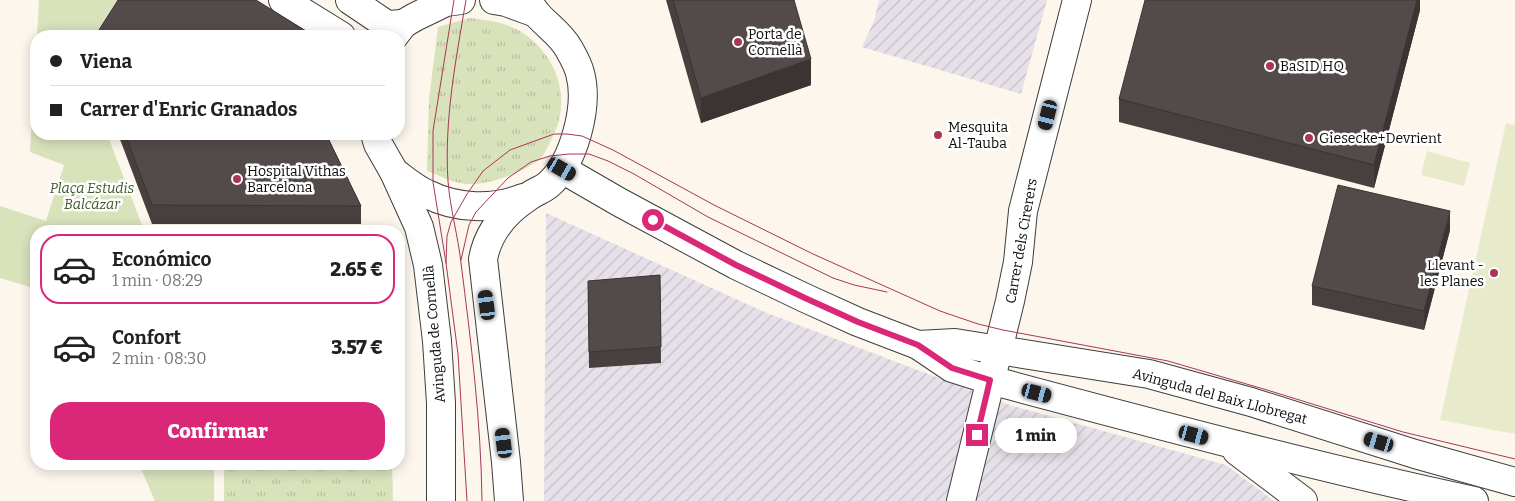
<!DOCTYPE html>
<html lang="es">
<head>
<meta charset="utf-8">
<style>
  body { margin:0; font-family:Bitter,serif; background:#f6f6f6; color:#202124; height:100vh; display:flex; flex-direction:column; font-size:19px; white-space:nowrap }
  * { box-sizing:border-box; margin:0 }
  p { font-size:16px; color:#757577 }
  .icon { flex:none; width:28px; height:28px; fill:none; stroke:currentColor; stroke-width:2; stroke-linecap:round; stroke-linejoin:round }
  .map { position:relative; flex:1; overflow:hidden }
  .panel { position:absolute; left:30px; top:225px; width:375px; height:245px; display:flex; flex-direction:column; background:#fff; border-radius:20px; box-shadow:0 2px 12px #0003 }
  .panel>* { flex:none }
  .banner { position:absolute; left:30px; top:30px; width:375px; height:110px; border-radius:20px; box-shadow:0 2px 12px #0003; display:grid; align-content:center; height:110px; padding:0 20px; background:#fff }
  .end { position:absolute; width:22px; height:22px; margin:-11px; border:6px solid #db2777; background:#fff; box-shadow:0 0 0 2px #fff }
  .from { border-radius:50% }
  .bubble { position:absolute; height:35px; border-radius:18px; background:#fff; box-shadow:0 2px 12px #0003; font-size:16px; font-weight:800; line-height:35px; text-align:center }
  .car { position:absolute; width:15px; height:30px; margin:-15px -8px; border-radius:6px; box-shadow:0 0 4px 1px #0007; background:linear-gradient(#222 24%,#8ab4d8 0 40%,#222 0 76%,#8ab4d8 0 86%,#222 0) }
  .banner b { display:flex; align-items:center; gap:18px; height:48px; font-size:19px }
  .banner b+b { border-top:1px solid #e0e0e0 }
  .banner i { width:12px; height:12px; background:#202124 }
  ul { padding:9px 0 0; list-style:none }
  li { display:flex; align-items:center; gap:15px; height:70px; margin:0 10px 8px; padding:0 10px; border:2px solid transparent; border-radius:20px }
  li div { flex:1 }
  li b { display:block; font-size:19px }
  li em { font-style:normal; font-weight:800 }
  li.selected { border-color:#db2777 }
  li>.icon { width:45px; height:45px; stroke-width:1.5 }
  .primary-button { display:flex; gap:10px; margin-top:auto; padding:10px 20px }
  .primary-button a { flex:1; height:58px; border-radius:20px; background:#db2777; color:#fff; font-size:20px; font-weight:800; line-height:58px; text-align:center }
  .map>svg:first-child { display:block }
  .industrial { fill:url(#industrial-furrows) }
  .grass { fill:url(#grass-tufts) }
  .park { fill:#d8e2bb }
  .pitch { fill:#e7ebcb }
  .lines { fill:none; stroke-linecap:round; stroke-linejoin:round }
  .minor-casing { stroke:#3e3e3e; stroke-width:30 }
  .minor { stroke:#fff; stroke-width:28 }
  .tram { stroke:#a83755; stroke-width:1 }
  .wall { fill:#47403f }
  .shaded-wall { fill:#3a3433 }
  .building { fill:#534b49; stroke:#3a3433 }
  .route { stroke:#db2777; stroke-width:6 }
  .poi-dot { fill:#a83755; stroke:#fff; stroke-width:2 }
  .labels { text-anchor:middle; stroke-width:5; stroke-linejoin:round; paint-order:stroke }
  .poi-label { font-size:14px; fill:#0b0b0b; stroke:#fff; text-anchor:start }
  .park-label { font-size:14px; font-style:italic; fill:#3c5a25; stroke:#fff }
  .street-label { font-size:14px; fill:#0b0b0b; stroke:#fff }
</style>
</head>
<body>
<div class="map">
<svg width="1515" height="501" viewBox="0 0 1515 501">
  <defs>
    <pattern id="industrial-furrows" width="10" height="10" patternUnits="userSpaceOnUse" patternTransform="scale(1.25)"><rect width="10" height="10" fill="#e6e1e9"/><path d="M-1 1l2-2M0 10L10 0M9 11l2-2" fill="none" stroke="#c4c0c6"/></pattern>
    <pattern id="grass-tufts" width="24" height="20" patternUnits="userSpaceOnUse" patternTransform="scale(1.25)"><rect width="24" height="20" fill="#d8e2bb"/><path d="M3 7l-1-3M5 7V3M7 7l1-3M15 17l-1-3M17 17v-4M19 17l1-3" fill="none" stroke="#b8c19f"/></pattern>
  </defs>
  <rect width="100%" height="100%" fill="#fcf6ed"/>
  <!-- industrial -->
  <g class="industrial">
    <path d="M879 0H1047L1021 94 862 47 874 21Z"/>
    <path d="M546 213 767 313 1010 405 1226 465 1274 501H544Z"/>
  </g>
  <!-- grass -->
  <g class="grass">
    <path d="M469 18C487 20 504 22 520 31 558 55 573 100 551 140 548 147 544 155 539 160 529 167 516 174 505 177 491 182 475 186 460 183 449 181 438 175 427 171L429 99 438 27Z"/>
    <path d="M224 464H392L393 501H224Z"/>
  </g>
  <!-- park -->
  <g class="park">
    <path d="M39 0H117L94 36H37Z"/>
    <path d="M36 47V134H107L142 225 364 226 366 231H36V289L0 278V206L46 221 64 165 30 152Z"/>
    <path d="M139 464H214V501H155Z"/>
  </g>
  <!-- pitch -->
  <g class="pitch">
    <path d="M1506 123 1515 125V434L1440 420Z"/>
    <path d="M1427 151 1470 163 1464 186 1421 175Z"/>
  </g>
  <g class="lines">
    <defs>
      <g id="minor">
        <path d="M283 0 341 36"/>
        <path d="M350 0 387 25 403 24"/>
        <path d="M494 0 506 2 536 13"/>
        <path d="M394 36 403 24 415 17 446 2 461 0"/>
        <path d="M375 134 378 144 394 172 419 227 428 265 437 341 441 403V501"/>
        <path d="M562 169 619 202 736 265 805 298 858 322 918 345 952 368 990 380C1151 423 1311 466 1474 501"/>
        <path d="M394 172C405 180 415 189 427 194 457 209 493 210 523 198"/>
        <path d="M918 345 955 343 1149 374 1251 402 1415 454 1515 482"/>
        <path d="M1237 451 1303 501"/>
        <path d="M509 501 506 462 483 259C488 232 505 212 528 197 534 192 542 190 548 185 574 163 589 106 580 73 578 65 573 56 569 49 561 34 546 25 536 13 533 9 530 4 527 0"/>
        <path d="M961 501 1010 301 1018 262 1023 211 1077 0"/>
      </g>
    </defs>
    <!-- minor casing -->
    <use href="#minor" class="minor-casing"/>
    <!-- minor -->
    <use href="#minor" class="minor"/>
    <!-- tram -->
    <g class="tram">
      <path d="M454 0 433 131V182L446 263 458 354 467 501"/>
      <path d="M466 0C456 59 444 120 448 181 450 208 458 236 461 263 471 342 481 421 482 501"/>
      <path d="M461 260 469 225 476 212 508 178 531 162 550 156 569 154H589L608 161 634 174 708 217 833 278 854 285 887 292"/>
      <path d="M446 263 447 236 451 222 467 194 483 171 510 150 554 134H567L582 136 613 150 714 205 813 254 940 311 978 324 1003 330 1168 361 1267 390 1403 432 1515 459"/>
    </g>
  </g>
  <!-- wall -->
  <g class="wall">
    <path d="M666 0H794L811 85 701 123Z"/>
    <path d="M1420 0V10L1374 188 1119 122V99Z"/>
    <path d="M118 134H326L361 206V224H152Z"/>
    <path d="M1450 230 1424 330 1312 305V286Z"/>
    <path d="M660 275 661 363 589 368 588 281Z"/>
  </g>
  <!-- shaded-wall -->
  <g class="shaded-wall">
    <path d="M1417 0H1420V10L1374 188V165Z"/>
    <path d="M811 59V85L701 123V98Z"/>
    <path d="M1450 211V230L1424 330V311Z"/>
  </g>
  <!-- building -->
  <g class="building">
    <path d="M118 0H256L314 36H95Z"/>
    <path d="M673 0H794L811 59 701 98Z"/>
    <path d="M1145 0H1417L1374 165 1119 99Z"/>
    <path d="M125 134H326L361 206 152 205Z"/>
    <path d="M1338 185 1450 211 1424 311 1312 286Z"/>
    <path d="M660 275 661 347 589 352 588 281Z"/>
  </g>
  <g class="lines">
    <!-- route -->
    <path class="route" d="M653 220 736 265 805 298 858 322 918 345 952 368 990 380 977 435"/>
  </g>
  <!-- markers -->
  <g class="poi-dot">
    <circle cx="738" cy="42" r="5"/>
    <circle cx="1270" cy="66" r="5"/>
    <circle cx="938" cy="135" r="5"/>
    <circle cx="1309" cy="138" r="5"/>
    <circle cx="237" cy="179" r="5"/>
    <circle cx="1494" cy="273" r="5"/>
  </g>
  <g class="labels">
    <!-- poi labels -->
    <g class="poi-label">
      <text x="748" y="39">Porta de<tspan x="748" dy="16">Cornellà</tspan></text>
      <text x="1280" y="71">BaSID HQ</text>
      <text x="948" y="132">Mesquita<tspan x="948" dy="16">Al-Tauba</tspan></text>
      <text x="1319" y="143">Giesecke+Devrient</text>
      <text x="247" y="176">Hospital Vithas<tspan x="247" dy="16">Barcelona</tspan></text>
      <text x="1484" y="270" text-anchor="end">Llevant -<tspan x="1484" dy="16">les Planes</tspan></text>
    </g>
    <!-- park labels -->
    <g class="park-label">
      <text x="92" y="193">Plaça Estudis<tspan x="92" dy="16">Balcázar</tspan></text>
    </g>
    <!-- street labels -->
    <g class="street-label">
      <text transform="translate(1021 241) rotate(-80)" y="5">Carrer dels Cirerers</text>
      <text transform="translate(434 334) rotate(-95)" y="5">Avinguda de Cornellà</text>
      <text transform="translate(1220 396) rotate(15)" y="5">Avinguda del Baix Llobregat</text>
    </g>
  </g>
</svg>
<i class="end from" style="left:653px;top:220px"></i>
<i class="end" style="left:977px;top:435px"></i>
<div class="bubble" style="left:995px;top:418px;width:82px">1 min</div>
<i class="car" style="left:1048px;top:115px;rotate:194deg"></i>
<i class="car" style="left:562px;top:169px;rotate:120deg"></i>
<i class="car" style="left:487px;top:305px;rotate:353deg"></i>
<i class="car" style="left:1037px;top:393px;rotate:105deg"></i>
<i class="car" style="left:1194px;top:435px;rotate:105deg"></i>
<i class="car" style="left:1379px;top:442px;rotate:287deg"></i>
<i class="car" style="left:504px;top:443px;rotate:353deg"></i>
<div class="banner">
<b><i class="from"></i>Viena</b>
<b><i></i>Carrer d'Enric Granados</b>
</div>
<section class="panel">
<ul>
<li class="selected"><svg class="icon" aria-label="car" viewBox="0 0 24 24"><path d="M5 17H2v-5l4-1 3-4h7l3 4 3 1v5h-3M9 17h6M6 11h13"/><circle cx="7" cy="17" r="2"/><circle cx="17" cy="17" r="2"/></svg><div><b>Económico</b><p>1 min · 08:29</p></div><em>2.65 €</em></li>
<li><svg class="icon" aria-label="car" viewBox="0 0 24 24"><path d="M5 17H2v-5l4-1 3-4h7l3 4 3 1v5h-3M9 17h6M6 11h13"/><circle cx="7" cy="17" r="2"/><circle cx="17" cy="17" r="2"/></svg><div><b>Confort</b><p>2 min · 08:30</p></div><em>3.57 €</em></li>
</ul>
<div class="primary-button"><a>Confirmar</a></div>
</section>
</div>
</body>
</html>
